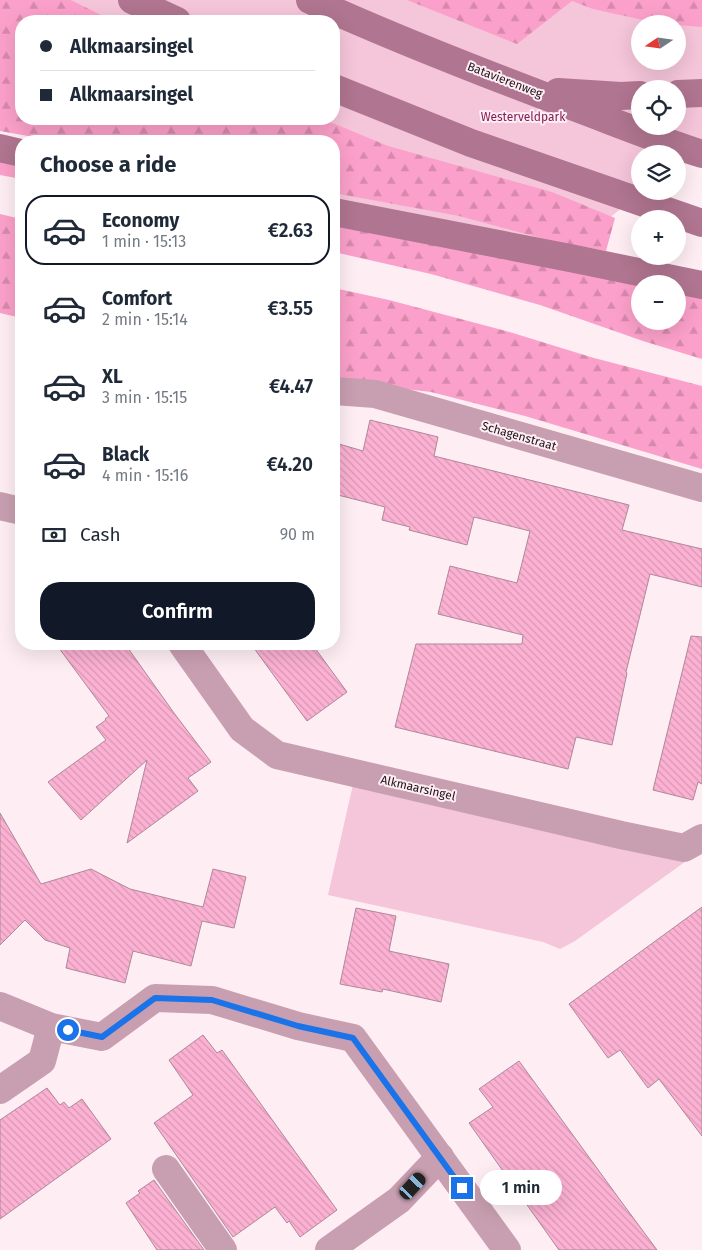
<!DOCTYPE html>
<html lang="en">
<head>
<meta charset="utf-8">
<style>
  body { margin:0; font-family:"Fira Sans",sans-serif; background:#f2f2f3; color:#1f2937; height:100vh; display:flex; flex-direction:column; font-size:19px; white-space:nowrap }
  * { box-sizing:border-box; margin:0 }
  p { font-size:16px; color:#747a83 }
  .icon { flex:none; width:28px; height:28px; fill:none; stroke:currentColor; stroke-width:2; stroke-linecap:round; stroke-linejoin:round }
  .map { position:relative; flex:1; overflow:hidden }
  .drawer { position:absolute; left:15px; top:135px; width:325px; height:515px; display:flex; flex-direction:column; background:#fff; border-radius:20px; box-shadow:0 5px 20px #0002 }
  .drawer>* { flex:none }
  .hud { position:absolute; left:15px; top:15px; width:325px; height:110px; border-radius:20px; box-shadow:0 5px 20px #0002; display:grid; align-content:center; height:110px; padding:0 25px; background:#fff }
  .needle { width:32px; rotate:257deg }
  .fabs { position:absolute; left:631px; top:15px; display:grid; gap:10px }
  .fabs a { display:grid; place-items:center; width:55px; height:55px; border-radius:50%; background:#fff; box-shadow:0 5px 20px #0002; font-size:25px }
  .end { position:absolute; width:22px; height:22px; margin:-11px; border:6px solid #1a73e8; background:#fff; box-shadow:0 0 0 2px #fff }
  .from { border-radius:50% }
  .bubble { position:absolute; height:35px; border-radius:18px; background:#fff; box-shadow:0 5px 20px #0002; font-size:16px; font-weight:600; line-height:35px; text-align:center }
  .car { position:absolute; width:15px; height:30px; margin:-15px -8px; border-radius:6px; box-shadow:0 0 4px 1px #0007; background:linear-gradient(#222 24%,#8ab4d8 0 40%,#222 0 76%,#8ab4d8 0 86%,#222 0) }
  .hud b { display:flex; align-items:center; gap:18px; height:48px; font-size:19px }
  .hud b+b { border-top:1px solid #e0e1e3 }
  .hud i { width:12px; height:12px; background:#1f2937 }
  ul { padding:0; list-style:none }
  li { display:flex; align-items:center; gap:15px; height:70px; margin:0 10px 8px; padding:0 15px; border:2px solid transparent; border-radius:20px }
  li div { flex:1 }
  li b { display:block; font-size:19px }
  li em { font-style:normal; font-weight:600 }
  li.selected { border-color:#111827 }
  li>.icon { width:45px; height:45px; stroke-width:1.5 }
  h2 { padding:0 25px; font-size:22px; line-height:60px }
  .pay { display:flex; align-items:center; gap:12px; height:55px; padding:0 25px; font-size:19px }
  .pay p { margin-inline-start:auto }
  .action { display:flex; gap:10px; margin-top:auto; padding:10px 25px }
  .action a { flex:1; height:58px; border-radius:20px; background:#111827; color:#fff; font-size:20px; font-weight:600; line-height:58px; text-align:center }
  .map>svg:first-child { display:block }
  .green { fill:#f5c5da; fill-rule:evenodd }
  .forest { fill:url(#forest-firs) }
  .building { fill:url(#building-back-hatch); stroke:#ad8898 }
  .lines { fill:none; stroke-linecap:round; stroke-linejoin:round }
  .street { stroke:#c89fb0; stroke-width:28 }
  .secondary { stroke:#b07590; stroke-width:28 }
  .route { stroke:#1a73e8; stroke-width:6 }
  .labels { text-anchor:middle; stroke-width:4; stroke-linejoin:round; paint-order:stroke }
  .street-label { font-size:12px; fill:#1f1218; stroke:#feeef4 }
  .park-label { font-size:12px; fill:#851c58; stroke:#feeef4 }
</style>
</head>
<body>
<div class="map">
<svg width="702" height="1250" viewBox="0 0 702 1250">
  <defs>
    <pattern id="forest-firs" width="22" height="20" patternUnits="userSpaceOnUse" patternTransform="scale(1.25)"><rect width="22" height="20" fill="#fba0ca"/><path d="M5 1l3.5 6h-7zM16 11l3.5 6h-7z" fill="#d789ad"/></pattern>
    <pattern id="building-back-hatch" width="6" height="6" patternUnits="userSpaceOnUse" patternTransform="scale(1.25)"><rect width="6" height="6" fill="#fcb1d3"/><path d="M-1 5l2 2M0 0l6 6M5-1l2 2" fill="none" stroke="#d897b4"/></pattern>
  </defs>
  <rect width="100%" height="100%" fill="#feeef4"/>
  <!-- green -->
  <g class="green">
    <path d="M0 0H702V144L678 164V154H640V191H643L574 246 334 199V141L30 119H334V21H21ZM640 24H678V61H640ZM640 89H678V126H640Z"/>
    <path d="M354 780 689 859 575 941 560 949 543 942 328 895Z"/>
  </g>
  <!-- forest -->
  <g class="forest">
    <path d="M0 0H71L113 21H21V119H323L388 146 552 192 615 218 606 251 552 241 459 216 334 193V141H56L0 131Z"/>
    <path d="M407 0H702V27L678 25V24H661L593 9 572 1 517 44Z"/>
    <path d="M0 158 21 162V179L0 175Z"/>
    <path d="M0 214 21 219V318L0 313Z"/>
    <path d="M334 221 640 284V321H678V290L702 295V359L643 341 540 305 431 274 334 252Z"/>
    <path d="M334 288 389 300 506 331 594 358 702 386V469L525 416 431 392 334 381Z"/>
  </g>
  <!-- building -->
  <g class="building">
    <path d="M370 420 438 437 434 456 629 505 622 530 702 549V587L650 574 626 672 627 673 612 745 576 737 568 769 395 727 416 644H522L523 635 438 614 450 566 517 583 530 531 474 517 467 545 409 530 410 527 382 520 385 507 334 494V445L338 446 339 444 363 451Z"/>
    <path d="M691 636 702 637V784L698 782 693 800 653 790Z"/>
    <path d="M56 644H125L174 713 211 762 188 778 198 791 127 843 147 760 81 820 48 782 106 740 96 727 106 720 105 719 109 716Z"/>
    <path d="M251 644H312L347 692 307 721Z"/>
    <path d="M0 813 41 884 91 869 130 889 203 907 213 869 246 877 234 928 202 921 191 966 133 951 125 983 66 968 70 948 45 940 25 920 0 945Z"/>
    <path d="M702 907V1136L659 1079 648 1088 620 1050 608 1058 569 1004Z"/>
    <path d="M356 908 396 916 389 951 449 964 441 1002 383 989 382 992 340 984Z"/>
    <path d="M203 1035 217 1053 222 1050 337 1210 300 1237 289 1221 287 1223 275 1207 233 1237 154 1123 193 1095 169 1060Z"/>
    <path d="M519 1061 623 1204 657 1250H559L469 1123 493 1107 479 1089Z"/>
    <path d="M47 1088 60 1105 64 1102 69 1108 82 1099 111 1139 0 1219V1120Z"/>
    <path d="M154 1180 204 1250H157L126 1203 140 1193 138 1191Z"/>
  </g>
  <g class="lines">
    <!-- street -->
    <g class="street">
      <path d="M334 391 375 394 702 488"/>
      <path d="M0 506 21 511"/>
      <path d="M182 644 242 729 277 755 621 835 684 848 702 838"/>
      <path d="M0 1006 51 1027 102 1037 155 998 212 1000 298 1026 353 1038 507 1250"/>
      <path d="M0 1090 42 1061 51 1027"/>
      <path d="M166 1169 223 1250"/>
      <path d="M329 1250 399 1200 440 1157"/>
    </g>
    <!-- secondary -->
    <g class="secondary">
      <path d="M132 0 177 21"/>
      <path d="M310 0C393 38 478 71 563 103 609 120 655 139 702 154"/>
      <path d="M334 88 471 143 702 223"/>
      <path d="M558 92 621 96 640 95"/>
      <path d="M678 94 702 93"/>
      <path d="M0 148 21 153"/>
      <path d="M334 212 570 258 702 285"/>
    </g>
  </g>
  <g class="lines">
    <!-- route -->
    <path class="route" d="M68 1030 102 1037 155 998 212 1000 298 1026 353 1038 462 1188"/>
  </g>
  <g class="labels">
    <!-- street labels -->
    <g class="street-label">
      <text transform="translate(505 80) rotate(21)" y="4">Batavierenweg</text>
      <text transform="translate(519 436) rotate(16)" y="4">Schagenstraat</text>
      <text transform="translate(418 788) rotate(13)" y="4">Alkmaarsingel</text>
    </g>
    <!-- park labels -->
    <g class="park-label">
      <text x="523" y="121">Westerveldpark</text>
    </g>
  </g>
</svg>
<div class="fabs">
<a><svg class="needle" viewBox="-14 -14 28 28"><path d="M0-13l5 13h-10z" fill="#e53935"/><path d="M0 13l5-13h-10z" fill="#747a83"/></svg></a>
<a><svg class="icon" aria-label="locate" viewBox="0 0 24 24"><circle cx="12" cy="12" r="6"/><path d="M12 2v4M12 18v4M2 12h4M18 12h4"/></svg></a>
<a><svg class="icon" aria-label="layers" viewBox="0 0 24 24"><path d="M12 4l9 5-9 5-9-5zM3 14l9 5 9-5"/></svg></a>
<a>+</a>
<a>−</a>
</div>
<i class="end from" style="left:68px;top:1030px"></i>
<i class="end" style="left:462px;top:1188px"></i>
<div class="bubble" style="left:480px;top:1170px;width:82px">1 min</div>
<i class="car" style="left:413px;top:1186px;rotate:43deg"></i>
<div class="hud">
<b><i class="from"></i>Alkmaarsingel</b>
<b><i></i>Alkmaarsingel</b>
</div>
<section class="drawer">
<h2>Choose a ride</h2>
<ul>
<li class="selected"><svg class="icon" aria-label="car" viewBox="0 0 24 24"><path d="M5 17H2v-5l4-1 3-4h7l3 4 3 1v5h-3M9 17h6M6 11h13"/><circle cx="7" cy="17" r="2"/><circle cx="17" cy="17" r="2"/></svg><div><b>Economy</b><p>1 min · 15:13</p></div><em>€2.63</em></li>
<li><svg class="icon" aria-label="car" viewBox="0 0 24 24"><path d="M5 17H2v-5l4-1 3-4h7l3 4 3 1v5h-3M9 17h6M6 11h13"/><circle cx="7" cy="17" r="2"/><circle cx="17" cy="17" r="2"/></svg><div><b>Comfort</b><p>2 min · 15:14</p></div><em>€3.55</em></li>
<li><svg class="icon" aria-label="car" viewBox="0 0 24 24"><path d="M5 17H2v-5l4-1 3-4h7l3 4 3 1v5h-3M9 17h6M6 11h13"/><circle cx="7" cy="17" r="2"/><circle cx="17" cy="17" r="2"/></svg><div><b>XL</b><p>3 min · 15:15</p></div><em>€4.47</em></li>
<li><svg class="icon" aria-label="car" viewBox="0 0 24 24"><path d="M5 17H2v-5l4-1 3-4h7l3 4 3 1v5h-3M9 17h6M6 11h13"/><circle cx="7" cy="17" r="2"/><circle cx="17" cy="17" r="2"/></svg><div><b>Black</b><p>4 min · 15:16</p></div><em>€4.20</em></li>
</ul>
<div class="pay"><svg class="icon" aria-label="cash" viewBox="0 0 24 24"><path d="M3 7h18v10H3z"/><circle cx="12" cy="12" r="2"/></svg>Cash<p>90 m</p></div>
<div class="action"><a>Confirm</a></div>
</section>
</div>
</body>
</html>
